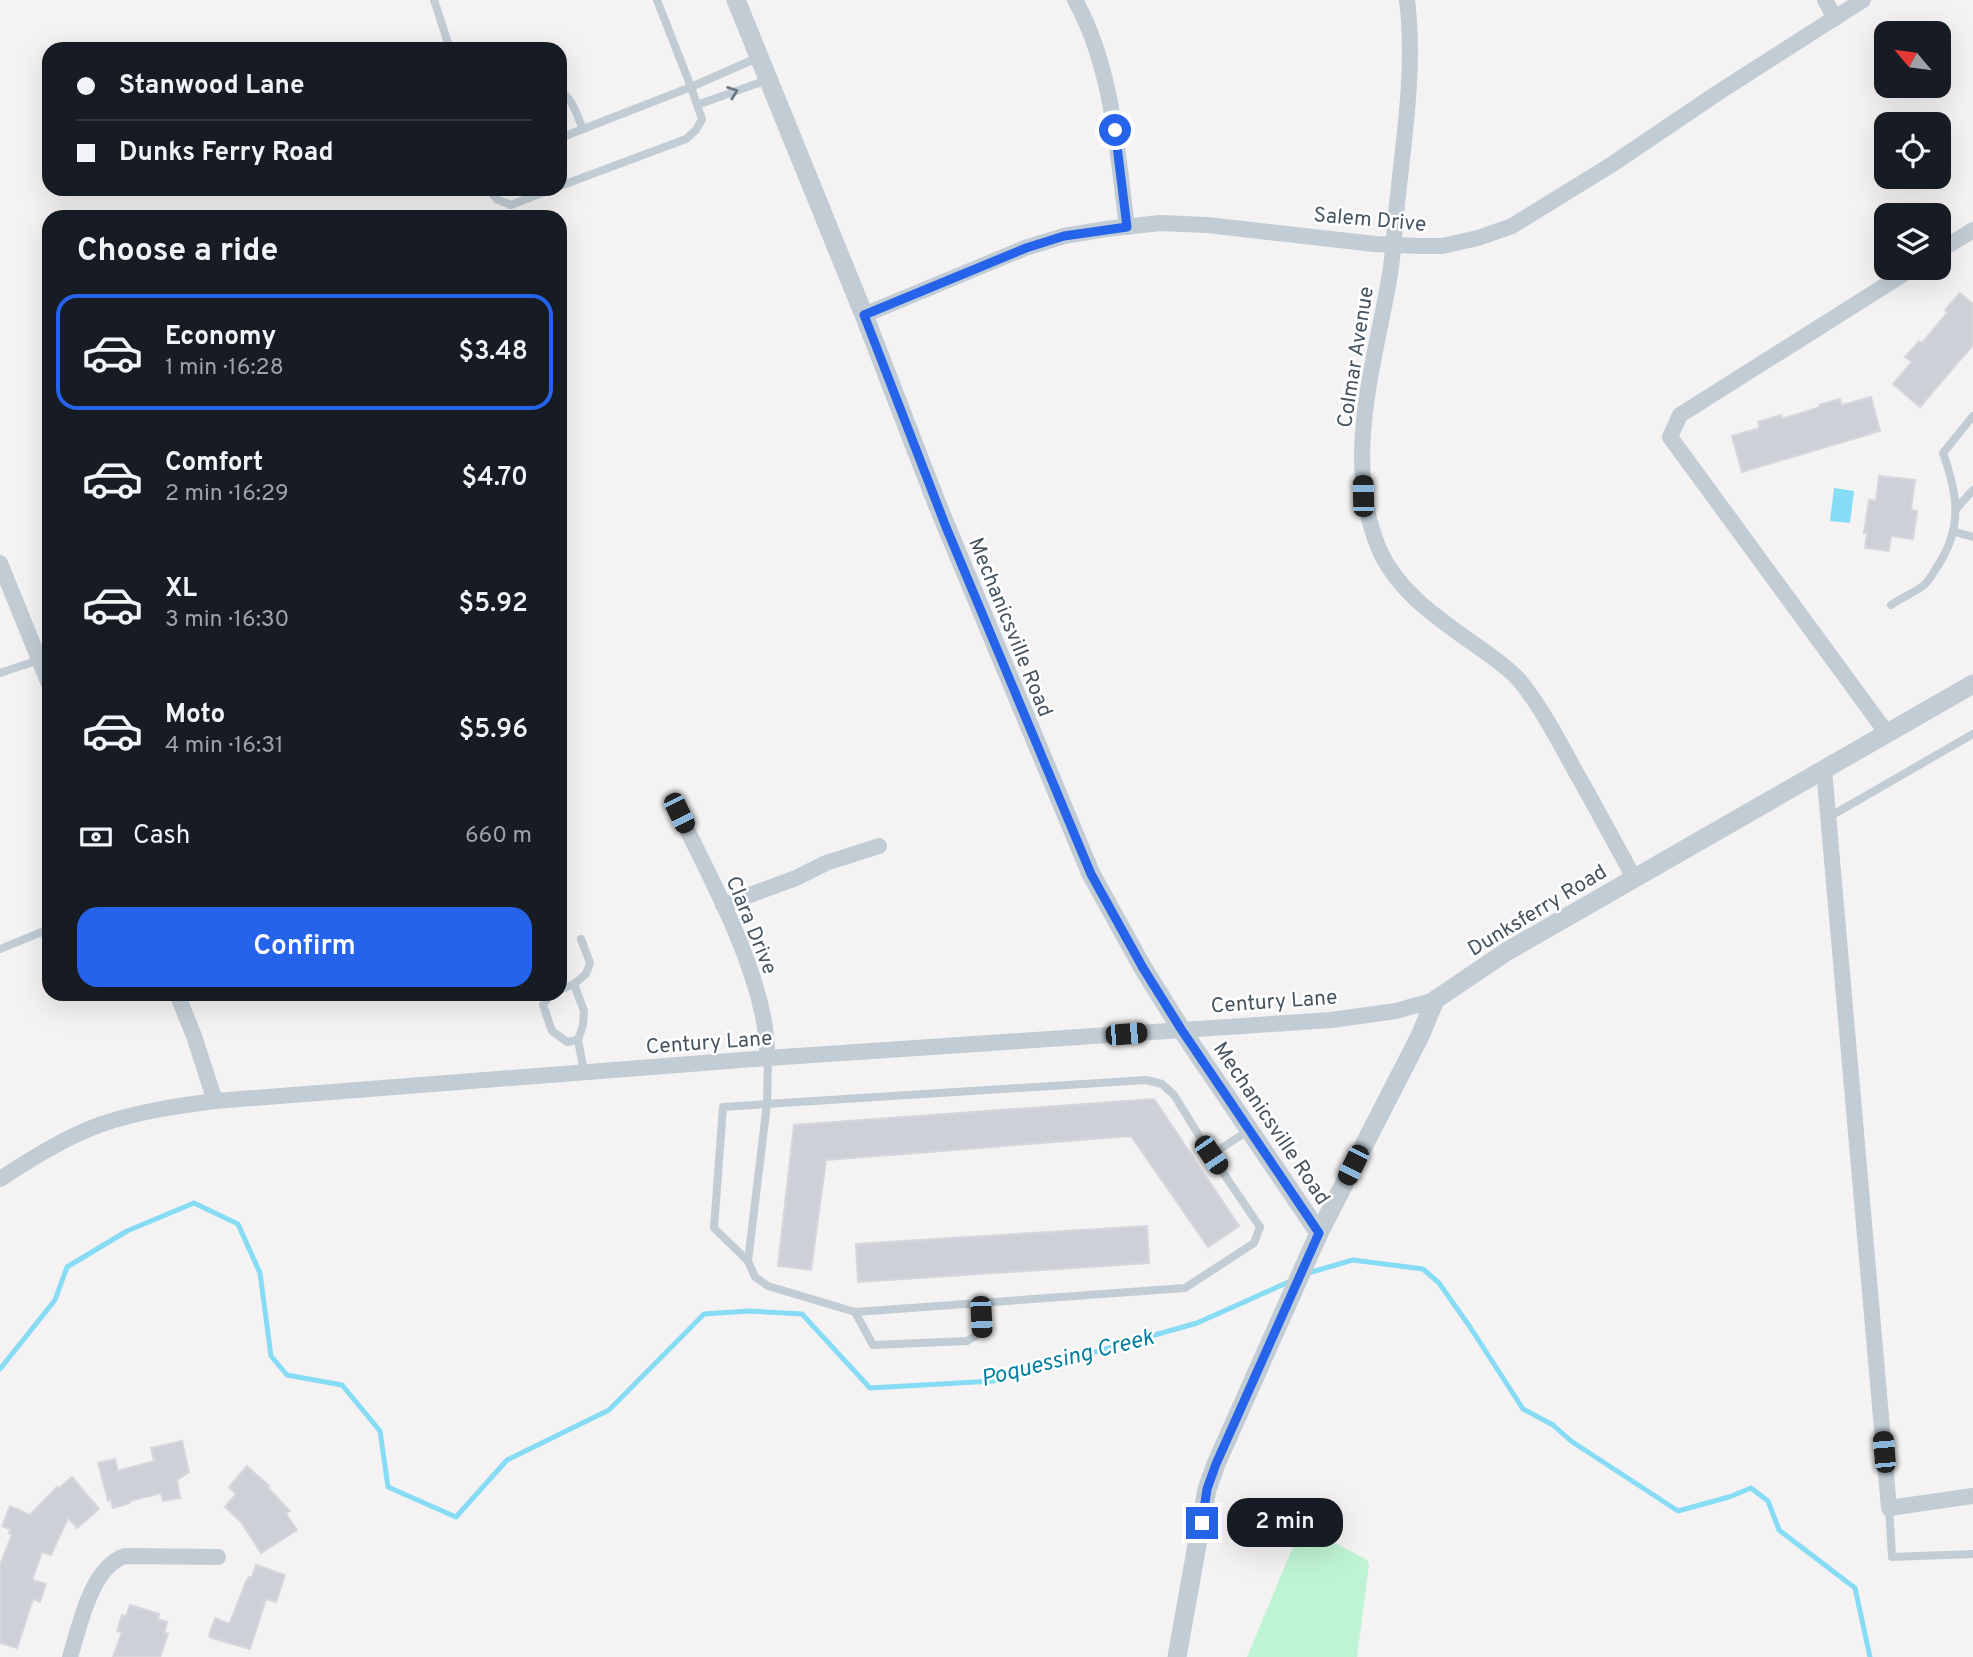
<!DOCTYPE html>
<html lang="en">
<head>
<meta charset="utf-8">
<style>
  body { margin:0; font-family:Overpass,sans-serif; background:#20242c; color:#f1f3f6; height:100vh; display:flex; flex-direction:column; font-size:26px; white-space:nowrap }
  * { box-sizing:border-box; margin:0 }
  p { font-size:23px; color:#9ea1a6 }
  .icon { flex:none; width:38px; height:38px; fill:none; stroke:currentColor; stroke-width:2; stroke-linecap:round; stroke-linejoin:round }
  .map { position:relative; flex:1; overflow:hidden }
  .side { position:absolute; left:42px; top:210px; width:525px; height:791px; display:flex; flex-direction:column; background:#171b24; border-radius:21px; box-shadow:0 7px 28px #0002 }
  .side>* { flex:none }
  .banner { position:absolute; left:42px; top:42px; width:525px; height:154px; border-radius:21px; box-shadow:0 7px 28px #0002; display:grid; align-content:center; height:154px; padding:0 35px; background:#171b24 }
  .needle { width:46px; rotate:299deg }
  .controls { position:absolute; left:1874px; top:21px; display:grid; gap:14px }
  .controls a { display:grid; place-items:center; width:77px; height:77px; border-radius:14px; background:#171b24; box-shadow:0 7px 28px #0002; font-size:35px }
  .end { position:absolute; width:32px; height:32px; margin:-16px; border:9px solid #2563eb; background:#fff; box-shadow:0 0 0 4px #fff }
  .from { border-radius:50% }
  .bubble { position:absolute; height:49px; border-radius:21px; background:#171b24; box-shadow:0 7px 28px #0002; font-size:23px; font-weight:600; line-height:49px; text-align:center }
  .car { position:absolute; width:21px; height:42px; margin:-21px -10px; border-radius:9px; box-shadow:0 0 5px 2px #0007; background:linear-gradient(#222 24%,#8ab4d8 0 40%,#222 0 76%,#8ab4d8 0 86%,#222 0) }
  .banner b { display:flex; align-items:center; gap:24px; height:66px; font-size:26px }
  .banner b+b { border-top:2px solid #363941 }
  .banner i { width:18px; height:18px; background:#f1f3f6 }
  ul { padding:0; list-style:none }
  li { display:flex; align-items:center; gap:21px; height:116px; margin:0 14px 10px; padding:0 21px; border:4px solid transparent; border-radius:21px }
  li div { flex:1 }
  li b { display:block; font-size:26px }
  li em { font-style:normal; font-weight:600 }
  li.on { border-color:#2563eb }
  li>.icon { width:63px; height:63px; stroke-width:1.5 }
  h2 { padding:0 35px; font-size:32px; line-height:84px }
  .pay { display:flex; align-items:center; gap:18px; height:77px; padding:0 35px; font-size:26px }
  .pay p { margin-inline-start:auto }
  .cta { display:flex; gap:14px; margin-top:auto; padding:14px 35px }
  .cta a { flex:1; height:80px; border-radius:21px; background:#2563eb; color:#fff; font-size:28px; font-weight:600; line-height:80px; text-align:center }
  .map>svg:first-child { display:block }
  .green { fill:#bef4d3 }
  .water { fill:#87dcf5 }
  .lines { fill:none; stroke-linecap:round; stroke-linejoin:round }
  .stream { stroke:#87dcf5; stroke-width:5 }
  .building { fill:#cdd0d6; stroke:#d5d7dd; stroke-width:2 }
  .service { stroke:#c1ccd4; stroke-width:8 }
  .minor { stroke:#c1ccd4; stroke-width:16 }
  .tertiary { stroke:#c1ccd4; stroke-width:19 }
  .oneway { stroke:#6c7984 }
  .route { stroke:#2563eb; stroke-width:9 }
  .labels { text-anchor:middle; stroke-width:5; stroke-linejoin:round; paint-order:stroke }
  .street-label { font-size:21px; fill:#475561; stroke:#fff }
  .water-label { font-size:23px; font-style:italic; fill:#037fa2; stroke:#fff }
</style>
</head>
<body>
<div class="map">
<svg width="1973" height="1657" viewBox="0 0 1973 1657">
  <rect width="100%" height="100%" fill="#f4f2f2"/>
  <!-- green -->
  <path class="green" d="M1302 1525 1367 1560 1369 1565 1357 1657H1247Z"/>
  <!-- water -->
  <path class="water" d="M1834 488 1854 491 1850 523 1830 521Z"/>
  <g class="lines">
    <!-- stream -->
    <g class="stream">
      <path d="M1308 1273 1353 1260 1423 1269 1439 1283 1470 1327 1523 1409 1553 1425 1571 1441 1678 1511 1729 1497 1751 1488 1768 1501 1779 1530 1855 1588 1870 1657"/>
      <path d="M0 1369 55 1300 67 1267 127 1231 194 1203 238 1224 260 1273 271 1356 287 1375 342 1385 380 1431 388 1487 456 1517 507 1460 609 1410 704 1314 749 1311 802 1314 870 1388 993 1381 1197 1323 1293 1280"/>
    </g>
  </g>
  <!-- building -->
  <g class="building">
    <path d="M1960 293 1973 304V345L1920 407 1893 384 1912 362 1905 357 1919 341 1922 343 1948 312 1945 310Z"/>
    <path d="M1871 397 1880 431 1742 472 1732 436 1760 428 1758 422 1781 415 1782 419 1820 407 1819 405 1840 399 1842 405Z"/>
    <path d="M1879 476 1915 480 1911 510 1917 511 1913 539 1891 536 1889 551 1865 548 1867 533H1864L1869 500 1876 501Z"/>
    <path d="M1154 1099 1239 1226 1208 1247 1131 1136 826 1160 811 1270 778 1266 794 1125Z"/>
    <path d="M1147 1226 1149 1263 858 1282 856 1244Z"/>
    <path d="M182 1441 189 1472 177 1480 180 1498 163 1501 161 1493 130 1501V1503L113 1508 111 1499 108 1501 98 1463 115 1459 118 1471 154 1461 151 1448Z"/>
    <path d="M247 1466 269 1486 267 1487 290 1511 286 1514 297 1530 261 1553 241 1522 225 1507 236 1494 229 1487Z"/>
    <path d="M72 1477 99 1509 77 1528 68 1518 51 1555 42 1552 32 1580 46 1584 40 1602 33 1599 17 1648 0 1643V1565L12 1534 9 1533 11 1530 2 1526 10 1506 30 1515 57 1487 58 1489Z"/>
    <path d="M256 1565 285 1575 276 1602 266 1599 250 1649 212 1638 209 1636 215 1618 229 1624 231 1620 246 1582 249 1577H252Z"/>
    <path d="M130 1605 159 1614 158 1619 167 1622 164 1633 168 1634 160 1657H113L122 1632 117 1631 122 1615 126 1616Z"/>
  </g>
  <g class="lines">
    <!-- service -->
    <g class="service">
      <path d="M434 0 450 49"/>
      <path d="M657 0 691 87 759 57"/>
      <path d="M560 92C573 98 577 116 583 129"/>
      <path d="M697 105 767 80"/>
      <path d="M560 138 691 87 702 119 696 130 686 139 560 186"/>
      <path d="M488 189 498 200 511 205 552 189"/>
      <path d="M1956 509 1973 490"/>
      <path d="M1955 532 1973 537"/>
      <path d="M1891 605C1901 598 1914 593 1924 585 1929 581 1933 573 1937 567 1963 528 1958 495 1943 453L1973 416"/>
      <path d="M0 673 39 660"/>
      <path d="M1829 817 1973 734"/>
      <path d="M581 939 590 963 586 974 574 984 584 1011 583 1025 578 1040 584 1072"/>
      <path d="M0 949 49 929"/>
      <path d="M560 990 574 984"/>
      <path d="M551 994 543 1005 552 1031 567 1042 578 1040"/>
      <path d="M768 1058 767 1104 1146 1080 1162 1084 1174 1095 1211 1155 1249 1130"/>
      <path d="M748 1261 714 1228 723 1107 767 1104 748 1261 755 1277 768 1286 855 1312 1185 1288 1254 1243 1260 1227 1211 1155"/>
      <path d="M855 1312 873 1345 967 1341 982 1332 981 1303"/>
      <path d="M1889 1508 1892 1557 1973 1554"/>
    </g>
    <!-- minor -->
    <g class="minor">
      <path d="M1075 0C1113 68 1117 152 1127 227"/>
      <path d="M1407 0C1415 65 1405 130 1398 195 1395 221 1394 248 1390 274 1375 364 1342 460 1379 549 1399 595 1445 623 1484 651 1496 660 1510 669 1520 681 1541 707 1557 738 1573 767 1594 804 1614 841 1634 878"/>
      <path d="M1825 0 1835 18"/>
      <path d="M1939 251 1973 230"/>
      <path d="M864 315 1025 248 1064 236 1106 229 1160 223 1207 225 1375 244 1419 246H1442L1478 238 1512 226 1611 165 1719 92 1863 0"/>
      <path d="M0 563 49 684"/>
      <path d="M1886 732 1670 437 1680 415 1913 268"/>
      <path d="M1824 769 1889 1508 1973 1496"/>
      <path d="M679 813C710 878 748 945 763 1016 766 1029 766 1044 768 1058"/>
      <path d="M723 905 796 878 826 863 879 846"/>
      <path d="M177 994 194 1036 215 1101"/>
      <path d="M0 1179C31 1159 64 1138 99 1125 136 1112 176 1106 215 1101L768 1058 1331 1020 1396 1011 1435 1000"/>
      <path d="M70 1657C80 1625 91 1567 125 1556L218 1557"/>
    </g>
    <!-- tertiary -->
    <g class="tertiary">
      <path d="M736 0 864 315 937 504 1091 874 1143 968 1181 1029 1319 1233"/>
      <path d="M1177 1657 1207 1489 1216 1464 1319 1233 1420 1036 1435 1000 1506 952 1973 684"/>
    </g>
  </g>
  <!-- one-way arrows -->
  <defs><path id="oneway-chevron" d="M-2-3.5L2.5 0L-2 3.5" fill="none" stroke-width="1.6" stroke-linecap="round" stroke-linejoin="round" transform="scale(1.75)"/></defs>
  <use class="oneway" href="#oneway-chevron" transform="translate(733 92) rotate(-20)"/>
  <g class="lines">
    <!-- route -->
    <path class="route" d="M1115 130 1127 227 1064 236 1026 248 864 315 946 527 1091 874 1143 968 1181 1029 1319 1233 1216 1464 1207 1489 1202 1523"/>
  </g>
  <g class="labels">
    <!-- street labels -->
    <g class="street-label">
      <text transform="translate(1370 219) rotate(5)" y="7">Salem Drive</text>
      <text transform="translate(1355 357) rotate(-81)" y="7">Colmar Avenue</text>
      <text transform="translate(1011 627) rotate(68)" y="7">Mechanicsville Road</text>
      <text transform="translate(1537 910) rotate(-31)" y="7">Dunksferry Road</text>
      <text transform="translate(752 925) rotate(68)" y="7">Clara Drive</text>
      <text transform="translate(1274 1001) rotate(-4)" y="7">Century Lane</text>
      <text transform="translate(709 1042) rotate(-4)" y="7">Century Lane</text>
      <text transform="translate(1272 1123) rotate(56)" y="7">Mechanicsville Road</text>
    </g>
    <!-- water labels -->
    <g class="water-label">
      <text transform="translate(1067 1357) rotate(-14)" y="8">Poquessing Creek</text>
    </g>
  </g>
</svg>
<div class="controls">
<a><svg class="needle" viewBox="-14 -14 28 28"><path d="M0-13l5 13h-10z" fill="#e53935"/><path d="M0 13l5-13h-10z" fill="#9ea1a6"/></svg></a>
<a><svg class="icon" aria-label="locate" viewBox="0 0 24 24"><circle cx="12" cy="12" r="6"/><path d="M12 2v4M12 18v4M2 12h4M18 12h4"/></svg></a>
<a><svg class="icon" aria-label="layers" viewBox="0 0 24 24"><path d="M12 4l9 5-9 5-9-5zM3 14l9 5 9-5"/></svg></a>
</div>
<i class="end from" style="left:1115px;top:130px"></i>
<i class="end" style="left:1202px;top:1523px"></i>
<div class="bubble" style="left:1227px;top:1498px;width:116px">2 min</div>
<i class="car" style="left:1363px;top:496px;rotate:359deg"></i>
<i class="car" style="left:679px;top:813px;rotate:154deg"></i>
<i class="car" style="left:1126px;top:1034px;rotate:85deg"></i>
<i class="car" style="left:1211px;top:1155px;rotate:146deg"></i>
<i class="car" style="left:1353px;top:1165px;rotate:206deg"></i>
<i class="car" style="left:981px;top:1317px;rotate:177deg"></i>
<i class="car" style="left:1884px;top:1452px;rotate:355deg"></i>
<div class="banner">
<b><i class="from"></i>Stanwood Lane</b>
<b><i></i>Dunks Ferry Road</b>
</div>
<section class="side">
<h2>Choose a ride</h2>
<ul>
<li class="on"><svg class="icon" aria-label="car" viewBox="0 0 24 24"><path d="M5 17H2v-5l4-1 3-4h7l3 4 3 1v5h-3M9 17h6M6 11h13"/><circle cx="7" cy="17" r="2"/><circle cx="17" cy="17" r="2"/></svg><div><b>Economy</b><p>1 min · 16:28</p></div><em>$3.48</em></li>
<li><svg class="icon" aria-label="car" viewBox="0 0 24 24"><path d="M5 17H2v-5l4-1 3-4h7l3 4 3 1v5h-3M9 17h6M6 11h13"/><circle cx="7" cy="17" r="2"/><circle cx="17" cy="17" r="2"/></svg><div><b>Comfort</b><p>2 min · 16:29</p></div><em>$4.70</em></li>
<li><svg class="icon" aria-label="car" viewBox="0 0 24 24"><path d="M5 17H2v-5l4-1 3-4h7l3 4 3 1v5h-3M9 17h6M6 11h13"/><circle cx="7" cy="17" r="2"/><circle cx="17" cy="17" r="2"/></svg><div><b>XL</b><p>3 min · 16:30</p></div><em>$5.92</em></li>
<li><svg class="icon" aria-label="car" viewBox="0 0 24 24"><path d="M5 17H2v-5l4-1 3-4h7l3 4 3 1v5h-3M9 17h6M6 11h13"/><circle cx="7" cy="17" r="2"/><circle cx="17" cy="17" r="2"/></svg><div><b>Moto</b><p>4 min · 16:31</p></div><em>$5.96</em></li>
</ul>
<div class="pay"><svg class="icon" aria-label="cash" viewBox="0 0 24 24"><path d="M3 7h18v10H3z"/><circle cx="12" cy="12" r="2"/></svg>Cash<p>660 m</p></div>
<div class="cta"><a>Confirm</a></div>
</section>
</div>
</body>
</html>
